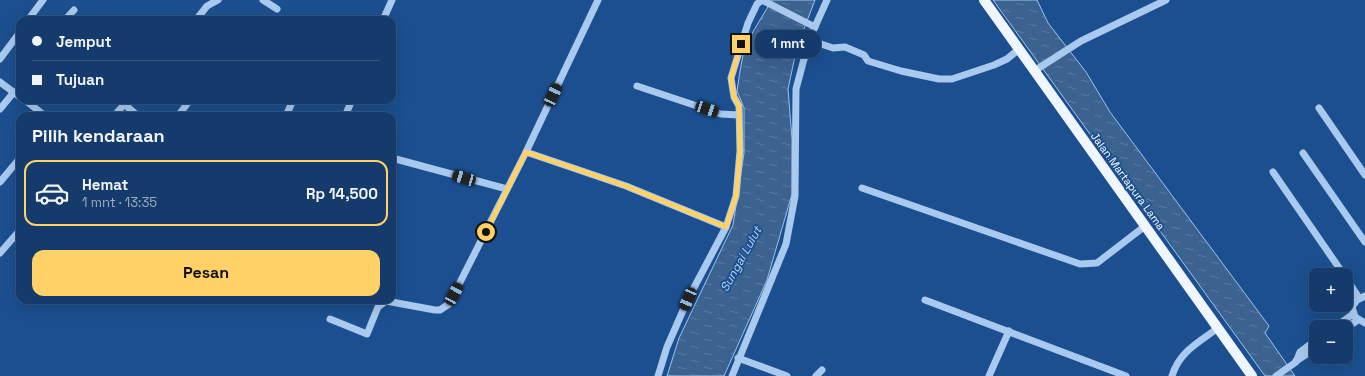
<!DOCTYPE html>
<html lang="id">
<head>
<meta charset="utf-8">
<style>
  body { margin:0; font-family:"Space Grotesk",sans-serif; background:#214673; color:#f1f3f6; height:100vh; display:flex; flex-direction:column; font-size:15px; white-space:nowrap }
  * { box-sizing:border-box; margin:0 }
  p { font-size:13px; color:#9dadc1 }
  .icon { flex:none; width:22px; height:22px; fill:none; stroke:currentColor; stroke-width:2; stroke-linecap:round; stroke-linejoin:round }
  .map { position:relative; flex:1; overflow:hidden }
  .details { position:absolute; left:16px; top:112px; width:380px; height:192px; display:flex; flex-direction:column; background:#143b6b; border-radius:12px; box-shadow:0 4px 16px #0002,0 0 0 1px #33557e }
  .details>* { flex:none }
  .top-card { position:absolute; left:16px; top:16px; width:380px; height:88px; border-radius:12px; box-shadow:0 4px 16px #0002,0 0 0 1px #33557e; display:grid; align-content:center; height:88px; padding:0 16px; background:#143b6b }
  .buttons { position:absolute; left:1309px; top:268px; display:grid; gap:8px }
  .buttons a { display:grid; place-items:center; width:44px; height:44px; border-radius:8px; background:#143b6b; box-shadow:0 4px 16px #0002,0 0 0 1px #33557e; font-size:20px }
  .end { position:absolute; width:18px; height:18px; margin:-9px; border:5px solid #ffd166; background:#111; box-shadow:0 0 0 2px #111 }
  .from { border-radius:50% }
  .bubble { position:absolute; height:28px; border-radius:12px; background:#143b6b; box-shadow:0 4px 16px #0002,0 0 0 1px #33557e; font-size:13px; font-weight:800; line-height:28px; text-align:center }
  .car { position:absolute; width:12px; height:24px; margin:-12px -6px; border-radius:5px; box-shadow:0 0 3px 1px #0007; background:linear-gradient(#222 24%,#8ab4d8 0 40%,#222 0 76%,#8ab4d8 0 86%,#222 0) }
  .top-card b { display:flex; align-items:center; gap:14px; height:38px; font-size:15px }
  .top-card b+b { border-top:1px solid #33557e }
  .top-card i { width:10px; height:10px; background:#f1f3f6 }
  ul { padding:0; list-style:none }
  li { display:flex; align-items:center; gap:12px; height:66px; margin:0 8px 6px; padding:0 8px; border:2px solid transparent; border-radius:12px }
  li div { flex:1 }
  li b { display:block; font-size:15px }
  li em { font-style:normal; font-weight:800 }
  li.selected { border-color:#ffd166 }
  li>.icon { width:36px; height:36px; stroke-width:1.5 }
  h2 { padding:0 16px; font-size:18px; line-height:48px }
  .button { display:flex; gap:8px; margin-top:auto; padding:8px 16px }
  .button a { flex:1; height:46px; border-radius:12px; background:#ffd166; color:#111; font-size:16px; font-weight:800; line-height:46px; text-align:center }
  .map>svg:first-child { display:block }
  .water { fill:url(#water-ripples); stroke:#9cc4f0 }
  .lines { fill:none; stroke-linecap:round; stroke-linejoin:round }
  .minor { stroke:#a9c9ee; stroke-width:7 }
  .major { stroke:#f0f6ff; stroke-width:10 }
  .route { stroke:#ffd166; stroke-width:5 }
  .labels { text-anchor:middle; stroke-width:3.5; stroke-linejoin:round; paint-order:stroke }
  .street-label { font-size:11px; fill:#fff; stroke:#1b4f8f }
  .water-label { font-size:12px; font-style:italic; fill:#b5d3f5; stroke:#1b4f8f }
</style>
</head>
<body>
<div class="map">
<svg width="1365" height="376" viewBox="0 0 1365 376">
  <defs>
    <pattern id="water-ripples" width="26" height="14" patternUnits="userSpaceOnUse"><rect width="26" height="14" fill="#3c6290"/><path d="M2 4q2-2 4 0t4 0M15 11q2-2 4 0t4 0" fill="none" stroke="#597aa1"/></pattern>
  </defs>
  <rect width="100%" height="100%" fill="#1b4f8f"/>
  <!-- water -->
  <g class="water">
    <path d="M772 0H815L797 47 788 89 792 139V194L767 280 724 376H667L679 338 733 225 744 153V108L737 91 740 71 745 45Z"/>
    <path d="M993 0H1037L1048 23 1086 72 1110 112 1269 326 1265 333 1295 376H1265Z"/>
  </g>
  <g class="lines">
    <!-- minor -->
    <g class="minor">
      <path d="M263 0 277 9"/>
      <path d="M762 0 815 27"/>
      <path d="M28 20 43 0"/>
      <path d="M65 20 74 10"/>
      <path d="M196 20 207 6 218 0"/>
      <path d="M383 20 392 0"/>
      <path d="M809 40 833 48 845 47 864 55 868 61 901 71 939 79H952L994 65 1007 59 1019 49"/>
      <path d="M0 59 20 32"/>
      <path d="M1034 71 1081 41 1166 0"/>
      <path d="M0 82 20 97"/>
      <path d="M637 86 721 114 739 115"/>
      <path d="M25 100 45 116"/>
      <path d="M124 104 138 116"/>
      <path d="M1319 108 1365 175"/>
      <path d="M0 109 14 92"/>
      <path d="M114 116 128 100"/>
      <path d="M178 116 190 100"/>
      <path d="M286 116 293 100"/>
      <path d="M345 116 352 100"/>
      <path d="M526 152 626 186 726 227"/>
      <path d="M1303 153 1365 242"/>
      <path d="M392 158 507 189"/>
      <path d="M1273 172 1344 275"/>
      <path d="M0 182 20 158"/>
      <path d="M862 188 1080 264 1097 263 1145 226"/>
      <path d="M0 253 20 230"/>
      <path d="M1346 278 1359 298"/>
      <path d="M1365 296 1357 300 1352 307 1355 317 1365 323"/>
      <path d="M925 300 1126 376"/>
      <path d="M330 319 367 334 378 307 386 301 435 310H440L449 304 526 152 598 0"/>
      <path d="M1335 327 1353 314"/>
      <path d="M1346 328 1358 320"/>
      <path d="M738 358 787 376"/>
      <path d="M1296 361 1316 348"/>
      <path d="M658 376 667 347 688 299 726 227 736 196 740 151 739 106 734 97 731 78 748 23 757 4 762 0"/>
      <path d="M732 376 786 244 795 196 796 89 809 40 827 0"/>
      <path d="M816 376 822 370"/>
      <path d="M989 376 1009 331"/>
      <path d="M1172 376C1179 352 1199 342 1218 328"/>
      <path d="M1276 376 1296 362 1300 352 1316 340"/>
    </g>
    <!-- major -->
    <path class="major" d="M984 0 1252 376"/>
  </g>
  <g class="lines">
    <!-- route -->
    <path class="route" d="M486 232 526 152 626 186 726 227 736 196 740 151 739 106 734 97 731 78 741 44"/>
  </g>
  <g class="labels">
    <!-- street labels -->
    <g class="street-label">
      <text transform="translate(1128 181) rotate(54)" y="4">Jalan Martapura Lama</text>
    </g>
    <!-- water labels -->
    <g class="water-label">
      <text transform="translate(741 259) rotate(-61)" y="4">Sungai Lulut</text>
    </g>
  </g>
</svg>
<div class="buttons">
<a>+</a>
<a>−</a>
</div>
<i class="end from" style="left:486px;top:232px"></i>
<i class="end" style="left:741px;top:44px"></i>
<div class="bubble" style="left:755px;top:30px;width:66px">1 mnt</div>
<i class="car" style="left:553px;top:95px;rotate:25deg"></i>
<i class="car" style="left:707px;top:109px;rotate:108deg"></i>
<i class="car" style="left:464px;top:178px;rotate:286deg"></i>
<i class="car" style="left:454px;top:294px;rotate:28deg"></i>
<i class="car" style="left:688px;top:299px;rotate:203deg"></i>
<div class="top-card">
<b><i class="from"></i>Jemput</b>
<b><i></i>Tujuan</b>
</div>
<section class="details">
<h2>Pilih kendaraan</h2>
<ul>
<li class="selected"><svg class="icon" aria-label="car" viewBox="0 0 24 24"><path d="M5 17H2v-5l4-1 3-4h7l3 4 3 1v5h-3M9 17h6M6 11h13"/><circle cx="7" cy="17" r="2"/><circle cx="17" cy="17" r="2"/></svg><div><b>Hemat</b><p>1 mnt · 13:35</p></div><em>Rp 14,500</em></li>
</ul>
<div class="button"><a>Pesan</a></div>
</section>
</div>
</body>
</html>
